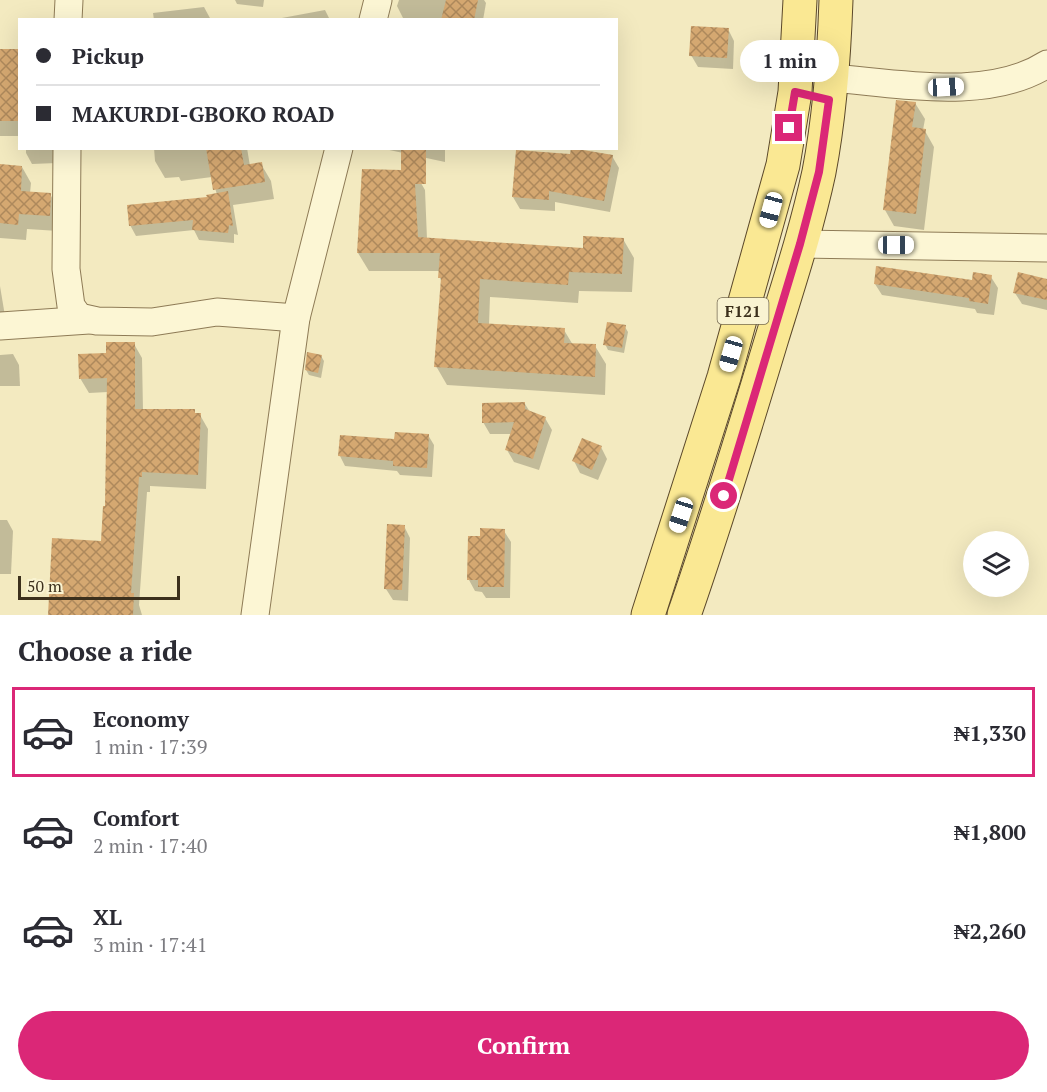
<!DOCTYPE html>
<html lang="en">
<head>
<meta charset="utf-8">
<style>
  body { margin:0; font-family:"PT Serif",serif; background:#f7f7f7; color:#2b2b33; height:100vh; display:flex; flex-direction:column; font-size:22px; white-space:nowrap }
  * { box-sizing:border-box; margin:0 }
  p { font-size:20px; color:#7c7c81 }
  .icon { flex:none; width:33px; height:33px; fill:none; stroke:currentColor; stroke-width:2; stroke-linecap:round; stroke-linejoin:round }
  .map { position:relative; height:615px; overflow:hidden }
  .side { display:flex; flex-direction:column; background:#fff; flex:1 }
  .side>* { flex:none }
  .guide { position:absolute; left:18px; top:18px; width:600px; height:132px; border-radius:0px; box-shadow:0 6px 24px #0002; display:grid; align-content:center; height:132px; padding:0 18px; background:#fff }
  .fabs { position:absolute; left:963px; top:531px; display:grid; gap:12px }
  .fabs a { display:grid; place-items:center; width:66px; height:66px; border-radius:50%; background:#fff; box-shadow:0 6px 24px #0002; font-size:30px }
  .scale { position:absolute; left:18px; bottom:15px; width:162px; box-sizing:border-box; padding-left:6px; border:3px solid #3c301c; border-top:0; font-size:16px; line-height:21px; white-space:nowrap; color:#3c301c; -webkit-text-stroke:4px #f9f3d1; paint-order:stroke }
  .end { position:absolute; width:27px; height:27px; margin:-14px; border:8px solid #db2777; background:#fff; box-shadow:0 0 0 3px #fff }
  .from { border-radius:50% }
  .bubble { position:absolute; height:42px; border-radius:21px; background:#fff; box-shadow:0 6px 24px #0002; font-size:20px; font-weight:800; line-height:42px; text-align:center }
  .car { position:absolute; width:18px; height:36px; margin:-18px -9px; border-radius:8px; box-shadow:0 0 4px 2px #0007; background:linear-gradient(#fff 24%,#345 0 40%,#fff 0 76%,#345 0 86%,#fff 0) }
  .guide b { display:flex; align-items:center; gap:21px; height:57px; font-size:22px }
  .guide b+b { border-top:2px solid #e1e1e2 }
  .guide i { width:15px; height:15px; background:#2b2b33 }
  ul { padding:0; list-style:none }
  li { display:flex; align-items:center; gap:18px; height:90px; margin:0 12px 9px; padding:0 6px; border:3px solid transparent; border-radius:0px }
  li div { flex:1 }
  li b { display:block; font-size:22px }
  li em { font-style:normal; font-weight:800 }
  li.on { border-color:#db2777 }
  li>.icon { width:54px; height:54px; stroke-width:1.5 }
  h2 { padding:0 18px; font-size:27px; line-height:72px }
  .action { display:flex; gap:12px; margin-top:auto; padding:12px 18px }
  .action a { flex:1; height:69px; border-radius:36px; background:#db2777; color:#fff; font-size:24px; font-weight:800; line-height:69px; text-align:center }
  .map>svg:first-child { display:block }
  .shadow { fill:#0003 }
  .building { fill:url(#building-cross-hatch) }
  .lines { fill:none; stroke-linecap:round; stroke-linejoin:round }
  .minor-casing { stroke:#8e7b56; stroke-width:29 }
  .major-casing { stroke:#5b482a; stroke-width:35 }
  .minor { stroke:#fcf6d4; stroke-width:27 }
  .major { stroke:#fae893; stroke-width:33 }
  .route { stroke:#db2777; stroke-width:8 }
  .labels { text-anchor:middle; stroke-width:4.5; stroke-linejoin:round; paint-order:stroke }
  .shield { fill:#f9f3d1; stroke:#756a52; stroke-width:1.5 }
  .shield-label { font-size:16px; font-weight:bold; fill:#3c301c }
</style>
</head>
<body>
<div class="map">
<svg width="1047" height="615" viewBox="0 0 1047 615">
  <defs>
    <pattern id="building-cross-hatch" width="8" height="8" patternUnits="userSpaceOnUse" patternTransform="scale(1.5)"><rect width="8" height="8" fill="#d5a871"/><path d="M0 0l8 8M0 8l8-8" fill="none" stroke="#ae895c"/></pattern>
  </defs>
  <rect width="100%" height="100%" fill="#f3eac0"/>
  <!-- shadow -->
  <g class="shadow">
    <path d="M235 0H264L263 7 237 4Z"/>
    <path d="M399 0H484L486 3 483 20H443L403 18 397 6Z"/>
    <path d="M204 7 211 20H154L153 13Z"/>
    <path d="M325 10 330 20H271Z"/>
    <path d="M728 29 734 41 733 69 698 67 691 55Z"/>
    <rect x="0" y="51" width="20" height="85"/>
    <path d="M915 103 925 119 923 130 925 131 934 147 924 230 894 226 885 210Z"/>
    <path d="M26 148H59L57 163 32 164 26 153Z"/>
    <path d="M154 148H247L250 166 261 164 271 181 274 199 233 205 238 235 234 234V243L199 240 194 230 136 236 130 225 217 195 212 177 181 181 179 177 165 178 155 161Z"/>
    <path d="M380 148H445V162Z"/>
    <path d="M571 156H612L619 168 610 212 555 202V211L520 209 513 197Z"/>
    <path d="M0 165 22 167 31 183 30 193 50 194 59 210 58 231 27 229 26 240 0 238Z"/>
    <path d="M414 171 425 190 427 239 584 250 623 239 634 258 632 292 579 291 578 303 490 297 489 325 564 330 573 345 595 346 606 364 605 395 447 385 436 366 442 282 440 278V271H369L358 253Z"/>
    <path d="M991 277 998 288 994 315 977 313 975 309 882 295 875 284 973 282Z"/>
    <path d="M1047 280V310L1022 304 1015 293Z"/>
    <path d="M0 286 6 322 0 323Z"/>
    <path d="M625 327 628 332 624 353 608 350 605 344Z"/>
    <path d="M134 344 142 358 143 410 194 411 196 415H200L208 429 206 489 150 486V492H147L139 605 142 615H50L102 542 107 508 108 392 89 393 80 378 108 354Z"/>
    <path d="M13 354 19 365 20 386H0V355Z"/>
    <path d="M321 356 324 361 321 378 309 375 306 370Z"/>
    <path d="M525 404 530 412 545 418 552 430 539 470 514 462 507 450 512 434H490L483 422Z"/>
    <path d="M428 435 434 445 432 477 400 475 397 471 345 466 340 456 396 441Z"/>
    <path d="M601 447 607 459 598 480 580 473 574 461Z"/>
    <path d="M0 520H7L13 531 11 574H0Z"/>
    <path d="M404 526 410 538 408 601 393 600 386 589Z"/>
    <path d="M504 531 511 542 510 598H486L482 592 475 591 469 580 481 538Z"/>
  </g>
  <!-- building -->
  <g class="building">
    <path d="M446 0H478L474 20H441Z"/>
    <path d="M691 26 729 28 727 58 689 56Z"/>
    <rect x="0" y="49" width="20" height="72"/>
    <path d="M896 100 916 102 912 127 926 129 916 214 883 210Z"/>
    <path d="M206 148H241L244 165 262 162 265 182 213 190Z"/>
    <path d="M401 148H426V184H415L418 237 583 248V236L624 238 622 274 569 272 568 285 480 279 478 323 565 328 564 343 596 344 595 377 434 367 441 278H438L440 253H357L362 169 401 170Z"/>
    <path d="M571 148 613 155 604 201 549 191V200L512 197 516 150 570 154Z"/>
    <path d="M0 164 22 166 21 191 51 193 50 216 19 214 18 225 0 223Z"/>
    <path d="M228 191 233 226 229 225 228 233 192 230 193 220 129 226 127 205 207 197 206 195Z"/>
    <path d="M876 266 972 280 973 272 992 275 988 304 969 301V298L874 284Z"/>
    <path d="M1018 272 1047 279V300L1013 293Z"/>
    <path d="M607 322 626 325 622 348 603 345Z"/>
    <path d="M106 342H135V409H195V413H201L198 475 142 472V477H139L131 593H134L133 615H48L52 538 101 541 103 506H105L107 378 79 379 78 354 106 353Z"/>
    <path d="M307 352 322 355 318 373 305 370Z"/>
    <path d="M525 402V409L546 417 533 459 505 450 514 422 482 423V403Z"/>
    <path d="M395 432 429 434 427 468 393 466V461L338 456 340 435 394 439Z"/>
    <path d="M582 438 602 446 592 470 572 461Z"/>
    <path d="M387 524 405 525 402 590 384 589Z"/>
    <path d="M480 528 505 529 504 587H478V580H467L468 536H480Z"/>
  </g>
  <g class="lines">
    <defs>
      <g id="minor">
        <path d="M68 20 69 0"/>
        <path d="M373 20 378 0"/>
        <path d="M831 78C897 83 988 102 1047 64"/>
        <path d="M67 148 66 269 71 306 79 317 97 321 152 322 217 312 296 318"/>
        <path d="M800 244 1047 248"/>
        <path d="M0 326 89 320"/>
        <path d="M255 615 296 318 339 148"/>
      </g>
      <g id="major">
        <path d="M648 615 724 377 783 165 795 92 800 0"/>
        <path d="M684 615C716 523 744 431 772 338 789 283 807 228 819 172 830 115 834 57 836 0"/>
      </g>
    </defs>
    <!-- minor casing -->
    <use href="#minor" class="minor-casing"/>
    <!-- major casing -->
    <use href="#major" class="major-casing"/>
    <!-- minor -->
    <use href="#minor" class="minor"/>
    <!-- major -->
    <use href="#major" class="major"/>
  </g>
  <g class="lines">
    <!-- route -->
    <path class="route" d="M724 496 800 244 819 172 829 100 795 92 789 128"/>
  </g>
  <g class="labels">
    <!-- shield labels -->
    <rect class="shield" x="717.5" y="298" width="51" height="26" rx="4.5"/>
    <g class="shield-label">
      <text x="743" y="317">F121</text>
    </g>
  </g>
</svg>
<div class="fabs">
<a><svg class="icon" aria-label="layers" viewBox="0 0 24 24"><path d="M12 4l9 5-9 5-9-5zM3 14l9 5 9-5"/></svg></a>
</div>
<div class="scale">50 m</div>
<i class="end from" style="left:724px;top:496px"></i>
<i class="end" style="left:789px;top:128px"></i>
<div class="bubble" style="left:740px;top:40px;width:99px">1 min</div>
<i class="car" style="left:946px;top:87px;rotate:87deg"></i>
<i class="car" style="left:771px;top:210px;rotate:195deg"></i>
<i class="car" style="left:896px;top:245px;rotate:90deg"></i>
<i class="car" style="left:731px;top:354px;rotate:196deg"></i>
<i class="car" style="left:681px;top:515px;rotate:198deg"></i>
<div class="guide">
<b><i class="from"></i>Pickup</b>
<b><i></i>MAKURDI-GBOKO ROAD</b>
</div>
</div>
<section class="side">
<h2>Choose a ride</h2>
<ul>
<li class="on"><svg class="icon" aria-label="car" viewBox="0 0 24 24"><path d="M5 17H2v-5l4-1 3-4h7l3 4 3 1v5h-3M9 17h6M6 11h13"/><circle cx="7" cy="17" r="2"/><circle cx="17" cy="17" r="2"/></svg><div><b>Economy</b><p>1 min · 17:39</p></div><em>₦1,330</em></li>
<li><svg class="icon" aria-label="car" viewBox="0 0 24 24"><path d="M5 17H2v-5l4-1 3-4h7l3 4 3 1v5h-3M9 17h6M6 11h13"/><circle cx="7" cy="17" r="2"/><circle cx="17" cy="17" r="2"/></svg><div><b>Comfort</b><p>2 min · 17:40</p></div><em>₦1,800</em></li>
<li><svg class="icon" aria-label="car" viewBox="0 0 24 24"><path d="M5 17H2v-5l4-1 3-4h7l3 4 3 1v5h-3M9 17h6M6 11h13"/><circle cx="7" cy="17" r="2"/><circle cx="17" cy="17" r="2"/></svg><div><b>XL</b><p>3 min · 17:41</p></div><em>₦2,260</em></li>
</ul>
<div class="action"><a>Confirm</a></div>
</section>
</body>
</html>
